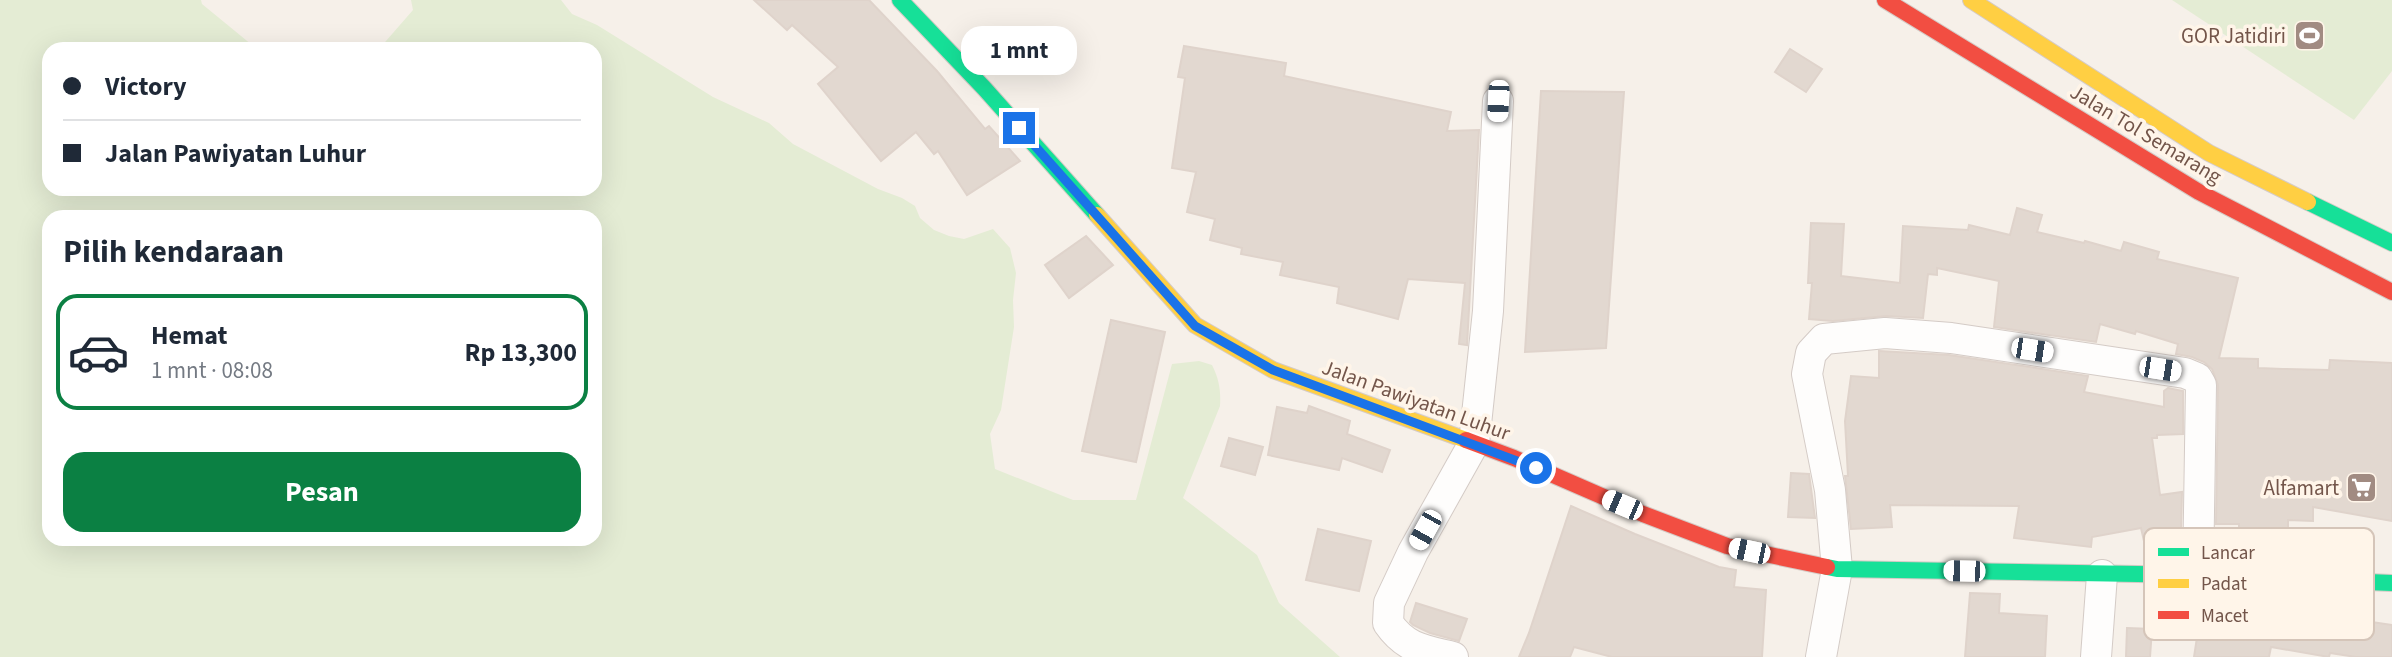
<!DOCTYPE html>
<html lang="id">
<head>
<meta charset="utf-8">
<style>
  body { margin:0; font-family:"Source Sans 3",sans-serif; background:#f2f2f3; color:#1f2937; height:100vh; display:flex; flex-direction:column; font-size:26px; white-space:nowrap }
  * { box-sizing:border-box; margin:0 }
  p { font-size:23px; color:#747a83 }
  .icon { flex:none; width:38px; height:38px; fill:none; stroke:currentColor; stroke-width:2; stroke-linecap:round; stroke-linejoin:round }
  .map { position:relative; flex:1; overflow:hidden }
  .sheet { position:absolute; left:42px; top:210px; width:560px; height:336px; display:flex; flex-direction:column; background:#fff; border-radius:21px; box-shadow:0 7px 28px #0002 }
  .sheet>* { flex:none }
  .top-card { position:absolute; left:42px; top:42px; width:560px; height:154px; border-radius:21px; box-shadow:0 7px 28px #0002; display:grid; align-content:center; height:154px; padding:0 21px; background:#fff }
  .end { position:absolute; width:32px; height:32px; margin:-16px; border:9px solid #1a73e8; background:#fff; box-shadow:0 0 0 4px #fff }
  .from { border-radius:50% }
  .bubble { position:absolute; height:49px; border-radius:21px; background:#fff; box-shadow:0 7px 28px #0002; font-size:23px; font-weight:700; line-height:49px; text-align:center }
  .car { position:absolute; width:21px; height:42px; margin:-21px -10px; border-radius:9px; box-shadow:0 0 5px 2px #0007; background:linear-gradient(#fff 24%,#345 0 40%,#fff 0 76%,#345 0 86%,#fff 0) }
  .top-card b { display:flex; align-items:center; gap:24px; height:66px; font-size:26px }
  .top-card b+b { border-top:2px solid #e0e1e3 }
  .top-card i { width:18px; height:18px; background:#1f2937 }
  ul { padding:0; list-style:none }
  li { display:flex; align-items:center; gap:21px; height:116px; margin:0 14px 10px; padding:0 7px; border:4px solid transparent; border-radius:21px }
  li div { flex:1 }
  li b { display:block; font-size:26px }
  li em { font-style:normal; font-weight:700 }
  li.current { border-color:#0b8043 }
  li>.icon { width:63px; height:63px; stroke-width:1.5 }
  h2 { padding:0 21px; font-size:32px; line-height:84px }
  .primary-button { display:flex; gap:14px; margin-top:auto; padding:14px 21px }
  .primary-button a { flex:1; height:80px; border-radius:21px; background:#0b8043; color:#fff; font-size:28px; font-weight:700; line-height:80px; text-align:center }
  .map>svg:first-child { display:block }
  .green { fill:#e4ecd4; fill-rule:evenodd }
  .building { fill:#e2d8d0; stroke:#dfd3cb; stroke-width:2 }
  .lines { fill:none; stroke-linecap:round; stroke-linejoin:round }
  .street-casing { stroke:#d4cbc6; stroke-width:32 }
  .fast-casing { stroke:#d5cbc6; stroke-width:18 }
  .slow-casing { stroke:#d5cbc6; stroke-width:18 }
  .jam-casing { stroke:#d5cbc6; stroke-width:18 }
  .street { stroke:#fefdfc; stroke-width:30 }
  .fast { stroke:#16e098; stroke-width:16 }
  .slow { stroke:#ffcf43; stroke-width:16 }
  .jam { stroke:#f24e42; stroke-width:16 }
  .route { stroke:#1a73e8; stroke-width:9 }
  .labels { text-anchor:middle; stroke-width:7; stroke-linejoin:round; paint-order:stroke }
  .poi-label { font-size:21px; fill:#73554a; stroke:#fff5e9; text-anchor:end }
  .street-label { font-size:21px; fill:#73554a; stroke:#fff5e9 }
  .key { fill:#fff5e9; stroke:#d5c5b9; stroke-width:2 }
  .key-label { font-size:19px; fill:#73554a }
</style>
</head>
<body>
<div class="map">
<svg width="2392" height="657" viewBox="0 0 2392 657">
  <rect width="100%" height="100%" fill="#f6f0e9"/>
  <!-- green -->
  <g class="green">
    <path d="M0 0H201L202 4 257 49H49V189H595V49H379L413 10 411 0H561L572 14 597 25 713 97 769 123 793 144 878 189 902 198 915 206 920 218 934 230 949 236 964 239 993 229 1010 248 1016 273 1013 300 1014 327 1001 410 990 434 995 469 1073 500H1136L1172 364 1199 361 1212 365C1219 379 1221 390 1220 406L1183 498 1257 555 1279 603 1340 657H0ZM49 217H595V539H49Z"/>
    <path d="M2172 0H2392V71L2354 120Z"/>
  </g>
  <!-- building -->
  <g class="building">
    <path d="M754 0H869L937 71 985 129 989 126 1020 161 967 195 938 151 934 154 916 132 881 161 818 84 838 67 792 25 787 30Z"/>
    <path d="M1184 46 1286 63 1284 76 1451 112 1447 131 1479 130 1467 345 1459 344 1465 283 1408 279 1398 319 1337 303 1339 287 1280 275 1283 262 1241 254 1242 248 1210 240 1215 219 1187 212 1196 172 1172 168 1185 78 1178 77Z"/>
    <path d="M1790 49 1822 69 1806 92 1775 72Z"/>
    <path d="M1541 91 1624 92 1606 348 1525 352Z"/>
    <path d="M2017 208 2042 215 2037 232 2084 243 2085 241 2121 251 2124 242 2159 252 2157 259 2238 278 2219 358 2258 359V368L2283 369 2329 370 2330 360 2392 363V521L2313 507V521L2288 520V557L2264 556 2265 535 2239 534V524H2216L2218 385 2212 369 2204 362 2192 357 2176 354 2178 344 2136 331 2135 334 2100 324 2096 342 1994 327 1999 281 1937 268V275L1928 274 1923 318 1886 316 1833 321 1809 319 1812 283H1808L1811 223 1844 224 1841 276 1900 283 1903 226 1968 230 1969 225 2010 235Z"/>
    <path d="M1086 236 1113 265 1069 298 1045 265Z"/>
    <path d="M1111 320 1165 332 1136 462 1082 451Z"/>
    <path d="M1879 351 1949 355 2088 376 2084 392 2164 407V391L2168 388 2183 391V434L2157 435V438H2152L2160 495 2182 492 2181 534 2144 541 2141 528 2092 537 2091 547 2014 538 2019 506 1890 505 1892 527 1851 529 1845 476H1848L1845 421 1851 376 1879 378Z"/>
    <path d="M1309 406 1350 421 1347 434 1390 450 1382 472 1342 458 1339 470 1268 455 1277 407 1307 413Z"/>
    <path d="M1229 438 1263 447 1255 475 1221 466Z"/>
    <path d="M1791 473 1809 474 1815 518 1788 517Z"/>
    <path d="M1571 506 1635 534 1719 567 1736 570 1734 587 1766 590 1762 657H1612L1574 647 1570 657H1519L1529 633Z"/>
    <path d="M1318 529 1371 541 1359 591 1306 580Z"/>
    <path d="M1970 593 2000 594 1999 613 2047 616 2045 657H1965Z"/>
    <path d="M1416 603 1467 619 1459 641 1430 633 1413 625 1410 622Z"/>
    <path d="M2285 609 2392 625V657H2356L2330 653 2329 657 2271 647 2269 657H2194L2200 618 2251 627 2253 619 2282 624Z"/>
    <path d="M2127 628 2152 629 2150 657H2126Z"/>
  </g>
  <g class="lines">
    <defs>
      <g id="street">
        <path d="M1453 657C1424 650 1406 649 1388 623L1389 603 1413 552 1474 443 1488 311 1498 101"/>
        <path d="M1821 657 1837 569 1830 490 1807 374 1811 353 1824 339 1885 333 1951 338 2185 373 2197 378 2201 385 2198 575"/>
        <path d="M2096 657 2102 575"/>
      </g>
      <g id="fast">
        <path d="M900 0 984 88 1097 215"/>
        <path d="M2308 202 2392 243"/>
        <path d="M1827 567 1837 569 2198 575 2392 583"/>
      </g>
      <g id="slow">
        <path d="M1971 0 2209 153 2308 202"/>
        <path d="M1097 215 1195 325 1273 370 1466 440"/>
      </g>
      <g id="jam">
        <path d="M1885 0 2199 192 2392 292"/>
        <path d="M1466 440 1514 458 1643 514 1727 546 1827 567"/>
      </g>
    </defs>
    <!-- street casing -->
    <use href="#street" class="street-casing"/>
    <!-- fast casing -->
    <use href="#fast" class="fast-casing"/>
    <!-- slow casing -->
    <use href="#slow" class="slow-casing"/>
    <!-- jam casing -->
    <use href="#jam" class="jam-casing"/>
    <!-- street -->
    <use href="#street" class="street"/>
    <!-- fast -->
    <use href="#fast" class="fast"/>
    <!-- slow -->
    <use href="#slow" class="slow"/>
    <!-- jam -->
    <use href="#jam" class="jam"/>
  </g>
  <g class="lines">
    <!-- route -->
    <path class="route" d="M1019 128 1195 326 1273 370 1536 468"/>
  </g>
  <!-- icons -->
  <defs>
    <symbol id="stadium-square" viewBox="-11 -11 22 22"><rect x="-9" y="-9" width="18" height="18" rx="4" fill="#a18b82" stroke="#fff5e9"/><path d="M0-5a6.5 5 0 1 0 0 10a6.5 5 0 1 0 0-10ZM-3.5-1.8h7v3.6h-7Z" fill="#fff"/></symbol>
    <symbol id="supermarket-square" viewBox="-11 -11 22 22"><rect x="-9" y="-9" width="18" height="18" rx="4" fill="#a18b82" stroke="#fff5e9"/><path d="M-6-5.5h2.5l.6 2H6L4.5 2H-2.5L-4.4-4H-6ZM-1.5 3.2a1.3 1.3 0 1 0 .1 0ZM3 3.2a1.3 1.3 0 1 0 .1 0Z" fill="#fff"/></symbol>
  </defs>
  <g fill-rule="evenodd">
    <use href="#stadium-square" x="2292" y="18" width="35" height="35"/>
    <use href="#supermarket-square" x="2344" y="470" width="35" height="35"/>
  </g>
  <g class="labels">
    <!-- poi labels -->
    <g class="poi-label">
      <text x="2286" y="43">GOR Jatidiri</text>
      <text x="2339" y="495">Alfamart</text>
    </g>
    <!-- street labels -->
    <g class="street-label">
      <text transform="translate(2146 134) rotate(31)" y="7">Jalan Tol Semarang</text>
      <text transform="translate(1416 400) rotate(20)" y="7">Jalan Pawiyatan Luhur</text>
    </g>
  </g>
  <!-- legend -->
  <rect x="2144" y="528" width="230" height="112" rx="10" class="key"/>
  <rect x="2158" y="548" width="31" height="8" fill="#16e098"/>
  <rect x="2158" y="579" width="31" height="9" fill="#ffcf43"/>
  <rect x="2158" y="611" width="31" height="8" fill="#f24e42"/>
  <g class="key-label">
    <text x="2201" y="559">Lancar</text>
    <text x="2201" y="590">Padat</text>
    <text x="2201" y="622">Macet</text>
  </g>
</svg>
<i class="end from" style="left:1536px;top:468px"></i>
<i class="end" style="left:1019px;top:128px"></i>
<div class="bubble" style="left:961px;top:26px;width:116px">1 mnt</div>
<i class="car" style="left:1498px;top:101px;rotate:183deg"></i>
<i class="car" style="left:2032px;top:350px;rotate:99deg"></i>
<i class="car" style="left:2160px;top:369px;rotate:99deg"></i>
<i class="car" style="left:1622px;top:505px;rotate:293deg"></i>
<i class="car" style="left:1425px;top:530px;rotate:209deg"></i>
<i class="car" style="left:1749px;top:551px;rotate:282deg"></i>
<i class="car" style="left:1964px;top:571px;rotate:271deg"></i>
<div class="top-card">
<b><i class="from"></i>Victory</b>
<b><i></i>Jalan Pawiyatan Luhur</b>
</div>
<section class="sheet">
<h2>Pilih kendaraan</h2>
<ul>
<li class="current"><svg class="icon" aria-label="car" viewBox="0 0 24 24"><path d="M5 17H2v-5l4-1 3-4h7l3 4 3 1v5h-3M9 17h6M6 11h13"/><circle cx="7" cy="17" r="2"/><circle cx="17" cy="17" r="2"/></svg><div><b>Hemat</b><p>1 mnt · 08:08</p></div><em>Rp 13,300</em></li>
</ul>
<div class="primary-button"><a>Pesan</a></div>
</section>
</div>
</body>
</html>
